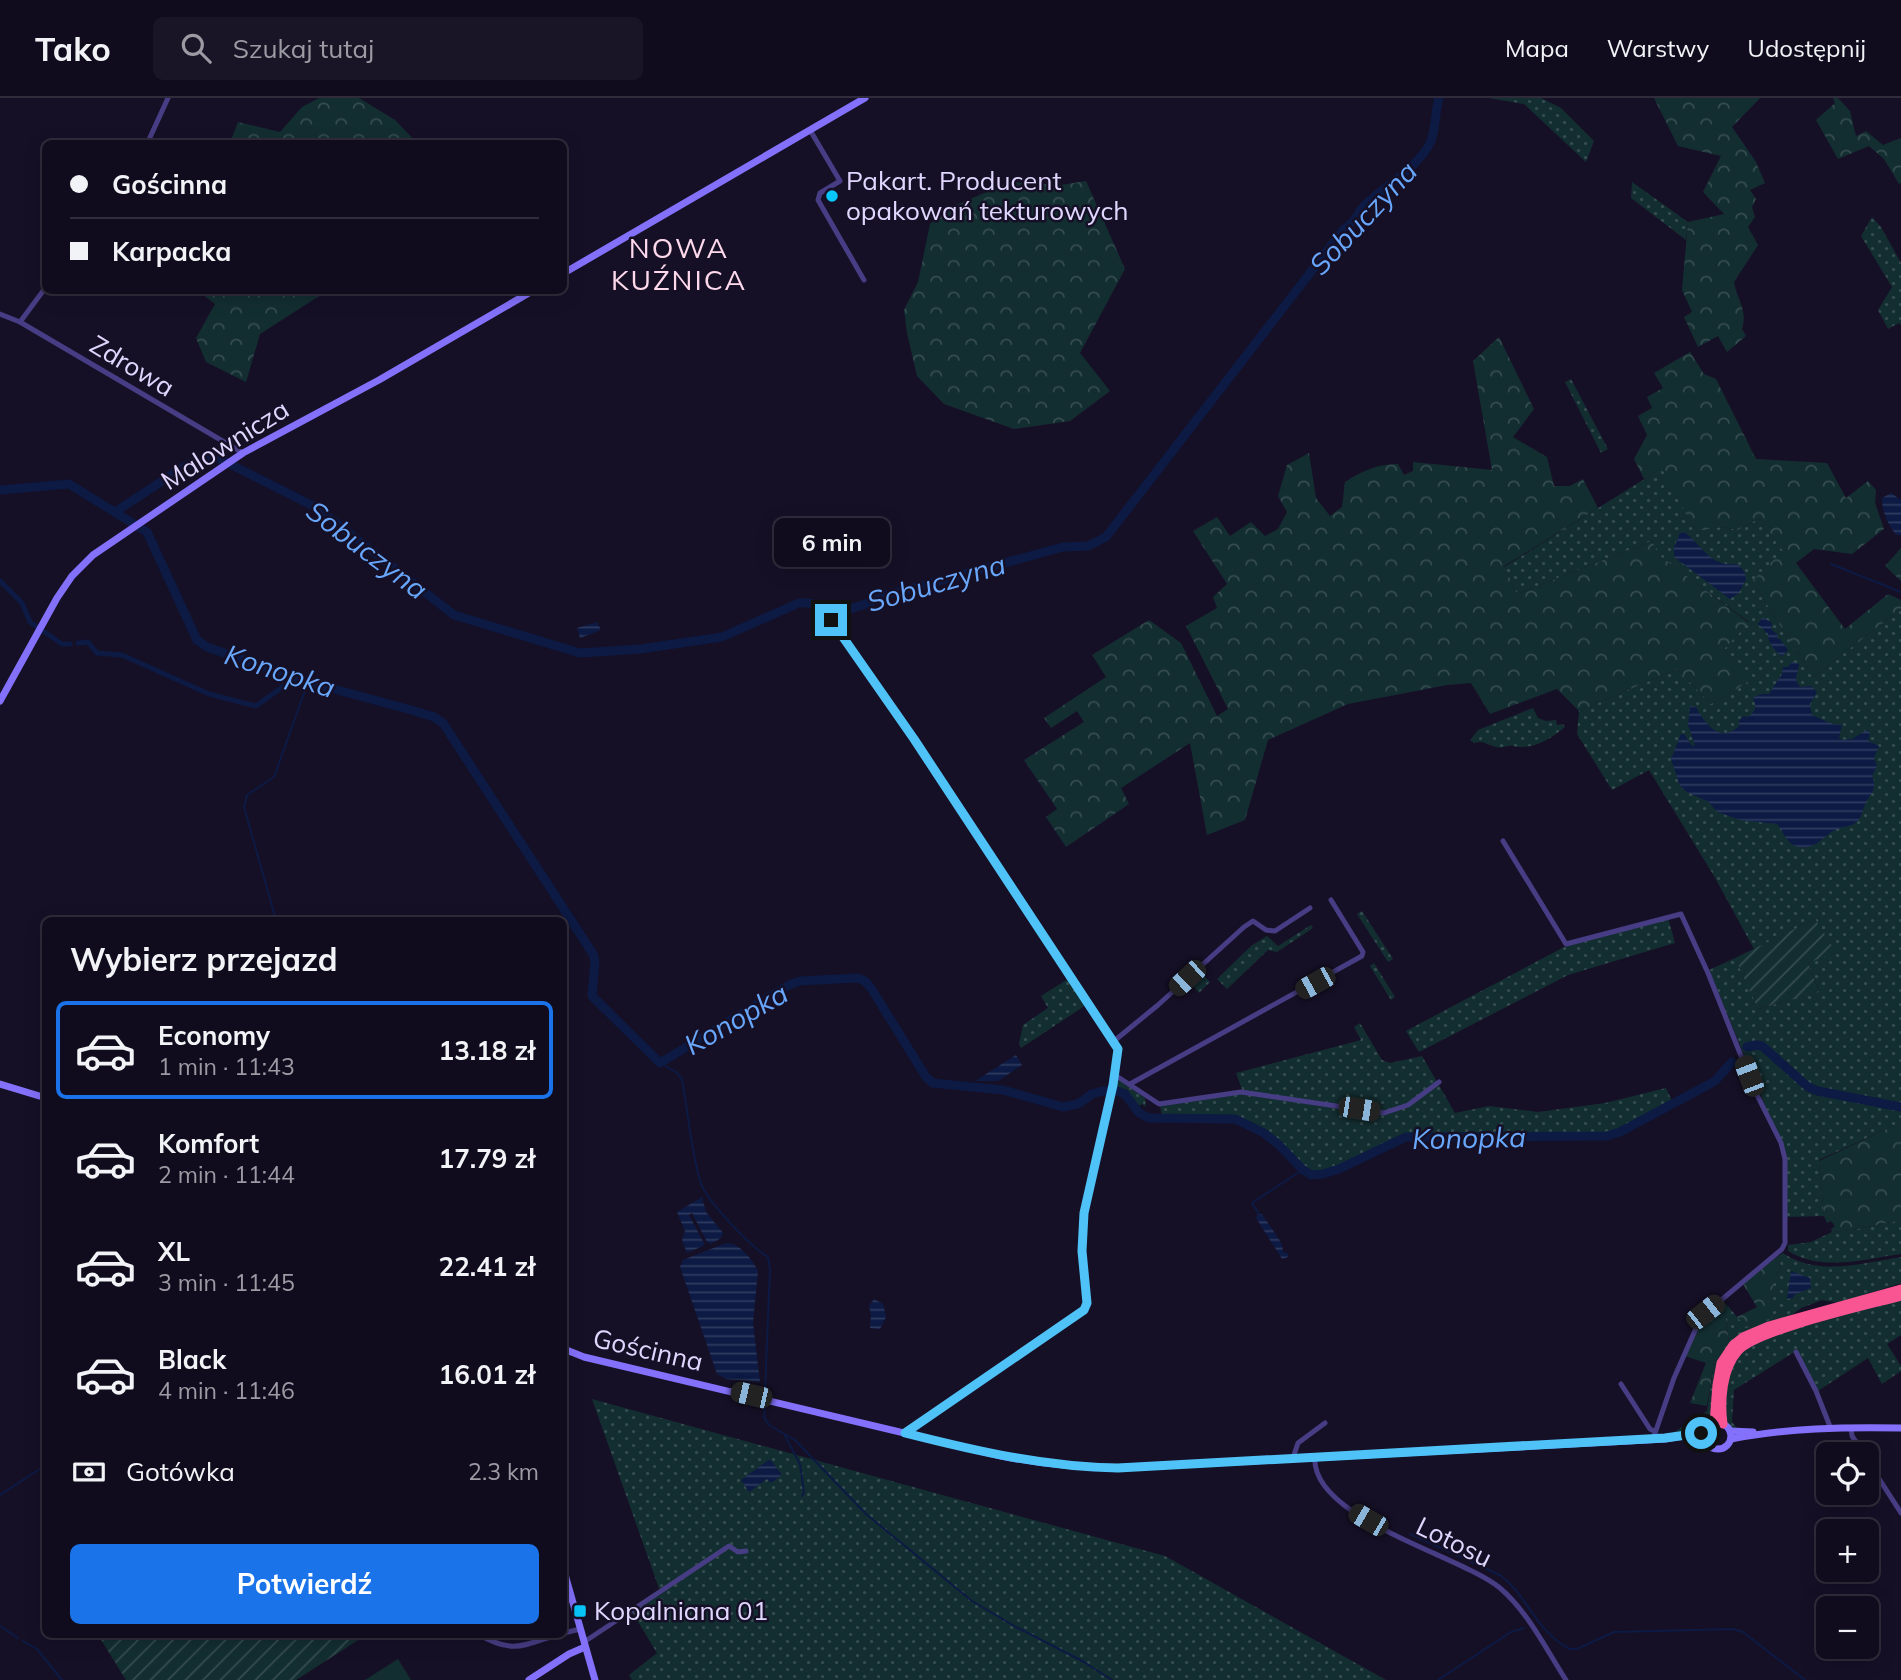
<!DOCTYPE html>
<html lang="pl">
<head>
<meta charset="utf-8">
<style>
  body { margin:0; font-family:Mulish,sans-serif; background:#191526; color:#f1f3f6; height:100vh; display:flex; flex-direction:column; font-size:26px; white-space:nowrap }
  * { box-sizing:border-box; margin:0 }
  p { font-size:23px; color:#9c9ba4 }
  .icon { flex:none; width:38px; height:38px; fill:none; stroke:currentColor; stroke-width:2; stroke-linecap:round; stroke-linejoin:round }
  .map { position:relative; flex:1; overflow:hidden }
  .sheet { position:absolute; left:42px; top:819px; width:525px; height:721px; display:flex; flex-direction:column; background:#100c1d; border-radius:10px; box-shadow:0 4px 18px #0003,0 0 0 2px #302c3b }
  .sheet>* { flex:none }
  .guide { position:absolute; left:42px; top:42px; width:525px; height:154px; border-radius:10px; box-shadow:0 4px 18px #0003,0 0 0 2px #302c3b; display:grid; align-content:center; height:154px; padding:0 28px; background:#100c1d }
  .controls { position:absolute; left:1816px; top:1344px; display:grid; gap:14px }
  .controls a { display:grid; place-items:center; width:63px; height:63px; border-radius:10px; background:#100c1d; box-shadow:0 4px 18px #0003,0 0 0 2px #302c3b; font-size:35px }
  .end { position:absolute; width:32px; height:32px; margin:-16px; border:9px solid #4fc3f7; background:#111; box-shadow:0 0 0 4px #111 }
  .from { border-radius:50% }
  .bubble { position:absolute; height:49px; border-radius:10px; background:#100c1d; box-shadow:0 4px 18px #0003,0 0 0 2px #302c3b; font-size:23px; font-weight:700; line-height:49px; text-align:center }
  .car { position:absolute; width:21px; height:42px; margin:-21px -10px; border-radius:9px; box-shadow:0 0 5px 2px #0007; background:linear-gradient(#222 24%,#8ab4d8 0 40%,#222 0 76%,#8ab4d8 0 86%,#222 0) }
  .guide b { display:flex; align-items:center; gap:24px; height:66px; font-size:26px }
  .guide b+b { border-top:2px solid #302c3b }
  .guide i { width:18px; height:18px; background:#f1f3f6 }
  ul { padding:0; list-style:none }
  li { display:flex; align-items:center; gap:21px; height:98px; margin:0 14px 10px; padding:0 14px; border:4px solid transparent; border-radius:10px }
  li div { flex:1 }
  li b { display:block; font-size:26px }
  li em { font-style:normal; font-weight:700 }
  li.current { border-color:#1a73e8 }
  li>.icon { width:63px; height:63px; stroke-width:1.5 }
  h2 { padding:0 28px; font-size:32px; line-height:84px }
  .pay { display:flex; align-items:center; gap:18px; height:77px; padding:0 28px; font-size:26px }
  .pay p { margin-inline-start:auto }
  .cta { display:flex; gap:14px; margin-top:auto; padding:14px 28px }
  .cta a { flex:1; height:80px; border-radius:10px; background:#1a73e8; color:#fff; font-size:28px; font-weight:700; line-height:80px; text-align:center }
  header { display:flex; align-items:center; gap:42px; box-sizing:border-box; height:98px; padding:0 35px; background:#100c1d; border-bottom:2px solid #302c3b }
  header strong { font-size:33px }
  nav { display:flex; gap:38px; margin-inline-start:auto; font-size:24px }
  .search { width:490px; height:63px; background:#191526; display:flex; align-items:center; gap:18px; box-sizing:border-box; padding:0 24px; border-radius:10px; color:#9c9ba4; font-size:26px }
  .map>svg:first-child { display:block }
  .grass { fill:url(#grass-dots) }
  .forest { fill:url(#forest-crowns) }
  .garden { fill:url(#garden-furrows) }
  .pitch { fill:#132e31 }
  .water { fill:url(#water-rules) }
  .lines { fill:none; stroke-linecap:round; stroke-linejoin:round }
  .stream { stroke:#0c1a44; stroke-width:2 }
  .canal { stroke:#0c1a44; stroke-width:5 }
  .river { stroke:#0c1a44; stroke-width:9 }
  .street { stroke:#473d84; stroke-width:5 }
  .secondary { stroke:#8371fb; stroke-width:7 }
  .highway { stroke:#fa5593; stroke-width:9 }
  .route { stroke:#4fc3f7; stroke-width:9 }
  .poi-dot { fill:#09c6f8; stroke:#161027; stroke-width:2.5 }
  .labels { text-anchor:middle; stroke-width:5; stroke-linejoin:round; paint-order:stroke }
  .poi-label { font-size:26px; fill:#e0d7fe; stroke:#161027; text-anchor:start }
  .street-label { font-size:26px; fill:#e0d7fe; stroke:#161027 }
  .water-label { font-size:28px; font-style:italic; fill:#68a7fb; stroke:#161027 }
  .neighbourhood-label { font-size:28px; letter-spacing:2px; fill:#fed9ec; stroke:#161027 }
</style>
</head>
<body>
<header>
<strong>Tako</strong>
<div class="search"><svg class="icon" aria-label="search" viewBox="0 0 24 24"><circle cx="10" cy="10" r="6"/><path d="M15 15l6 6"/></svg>Szukaj tutaj</div>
<nav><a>Mapa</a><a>Warstwy</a><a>Udostępnij</a></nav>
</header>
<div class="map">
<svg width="1901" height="1582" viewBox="0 0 1901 1582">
  <defs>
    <pattern id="grass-dots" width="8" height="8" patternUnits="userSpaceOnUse" patternTransform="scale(1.75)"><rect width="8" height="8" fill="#132e31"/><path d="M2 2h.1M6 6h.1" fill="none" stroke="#354c50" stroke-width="1.8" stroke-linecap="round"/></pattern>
    <pattern id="forest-crowns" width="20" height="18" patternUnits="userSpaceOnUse" patternTransform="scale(1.75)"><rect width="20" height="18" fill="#132e31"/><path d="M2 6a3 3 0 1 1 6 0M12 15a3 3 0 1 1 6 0" fill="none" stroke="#354c50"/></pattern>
    <pattern id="garden-furrows" width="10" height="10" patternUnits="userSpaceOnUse" patternTransform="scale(1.75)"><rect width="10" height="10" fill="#132e31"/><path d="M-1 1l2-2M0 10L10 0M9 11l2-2" fill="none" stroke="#354c50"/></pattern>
    <pattern id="water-rules" width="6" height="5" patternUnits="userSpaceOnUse" patternTransform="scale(1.75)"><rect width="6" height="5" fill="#0c1a44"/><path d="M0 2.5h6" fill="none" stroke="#2f3b60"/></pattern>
  </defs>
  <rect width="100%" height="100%" fill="#161027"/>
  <!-- grass -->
  <g class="grass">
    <path d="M1489 0H1541L1561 10 1594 43 1586 64 1524 6Z"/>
    <path d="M1632 84 1688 124 1686 142 1631 100Z"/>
    <path d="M1872 119 1881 129 1901 165V227L1899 225 1888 231 1878 212 1892 189 1861 138Z"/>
    <path d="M1571 281 1608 351 1601 355 1565 284Z"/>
    <path d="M1662 370 1695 432 1721 429 1738 432 1760 420 1784 453 1752 483 1813 579 1901 511V1024L1819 1062 1824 1118 1787 1119V1061L1709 872 1735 860 1759 911 1819 893 1808 865 1835 853 1815 821 1754 851 1714 778 1649 672 1612 692 1577 636 1579 613 1677 571 1711 606 1747 584 1724 551 1749 524 1658 457 1652 443 1517 496 1504 469Z"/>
    <path d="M1533 610 1538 620 1546 623 1556 622 1557 627 1563 626 1565 629C1549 642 1533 652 1513 648 1508 647 1502 651 1496 649 1487 647 1484 642 1474 645L1470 642 1478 632Z"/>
    <path d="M1362 813 1393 861 1388 864 1357 816Z"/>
    <path d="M1668 820 1675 845 1568 877 1419 954 1406 933 1564 849Z"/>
    <path d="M1311 827 1313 830 1277 854 1268 852 1227 891 1217 881 1251 848 1267 838 1278 848Z"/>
    <path d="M1374 865 1395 899 1391 902 1370 868Z"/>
    <path d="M1198 871 1210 884 1199 895 1188 882Z"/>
    <path d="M1068 881 1086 907 1021 950 1019 946 1023 927 1048 910 1041 898Z"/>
    <path d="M1360 925 1382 962 1390 965 1422 958 1455 1015 1489 1008 1538 1014 1605 1005 1666 990 1673 1005 1606 1036H1404L1336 1069 1316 1075 1308 1073 1274 1040 1247 1022 1230 1019 1162 1018 1160 1008 1243 994 1236 975 1361 942 1354 929Z"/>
    <path d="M1119 982 1145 1000 1146 1009 1142 1006 1137 1009 1127 991 1124 993 1115 990V984Z"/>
    <path d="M1901 1122V1156C1864 1161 1822 1174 1788 1153V1147L1811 1144 1832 1134 1852 1132Z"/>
    <path d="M1783 1155C1817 1179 1863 1165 1901 1159V1185L1839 1205 1822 1202 1801 1210 1789 1219 1745 1233 1739 1237 1711 1323 1699 1333 1671 1336 1707 1313 1714 1267 1729 1242 1724 1211 1728 1208 1737 1219 1770 1206 1772 1187 1781 1167 1777 1159Z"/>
    <path d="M1901 1202V1237L1887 1246 1901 1268V1273L1882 1286 1868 1260 1818 1293 1796 1253 1734 1292 1732 1324 1738 1331H1733L1726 1323C1724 1302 1726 1272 1741 1255 1758 1236 1871 1209 1901 1202Z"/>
    <path d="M592 1301 1165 1458 1386 1582H632L629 1577 657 1555 632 1514 661 1496Z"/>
  </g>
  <!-- forest -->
  <g class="forest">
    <path d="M319 0H359L395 22 417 45H230L238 24 280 34 302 9Z"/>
    <path d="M1654 0H1760L1732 29 1756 64 1765 85 1750 92 1756 101 1752 109 1755 119 1748 129 1758 147 1734 184C1737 202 1748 212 1742 231L1746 238 1727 254 1718 238 1698 249 1684 219 1692 214 1682 192 1688 124 1724 116 1703 94 1721 58 1678 48Z"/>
    <path d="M1833 0H1838L1850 13 1856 38 1866 33 1883 47 1901 40V85L1899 86 1884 61 1869 48 1838 61 1816 22 1835 5Z"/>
    <path d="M1086 83 1125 171 1080 255 1110 293 1070 323 1014 331 944 306 917 278 907 235 904 212 918 184 930 126 947 111 1010 84 1061 87Z"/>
    <path d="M198 193H327L260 236 246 284 206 264 196 240 215 206Z"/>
    <path d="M1499 239 1534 311 1513 339 1547 359 1554 388H1570L1583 381 1598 410 1504 468 1517 496 1652 443 1659 457 1749 525 1724 551 1748 584 1711 606 1677 571 1579 613 1557 591 1490 616 1471 585 1447 587 1348 606 1268 642 1245 722 1207 737 1190 645 1121 690 1129 706 1066 749 1046 719 1057 711 1024 662 1084 624 1077 613 1051 630 1044 620 1106 579 1092 557 1149 522 1181 545 1217 618 1228 611 1186 528 1217 510 1213 499 1227 486 1193 433 1217 419 1230 438 1251 424 1265 438 1278 431 1287 414 1278 398 1287 367 1309 355 1316 400 1330 418 1342 409 1345 384C1362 373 1377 366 1398 366L1404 377 1413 373V364L1492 372 1473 263Z"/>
    <path d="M1690 254 1704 276 1716 281 1756 361 1827 365 1846 400 1868 383 1876 392 1875 405 1884 431 1852 456 1814 451 1796 465 1845 531 1888 496 1901 502V511L1813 579 1752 483 1783 453 1760 420 1738 432 1721 429 1695 433 1662 371 1644 381 1634 361 1647 337 1638 318 1652 310 1647 299 1663 290 1654 275Z"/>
    <path d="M1901 450V483L1885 468Z"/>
    <path d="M1901 1024V1122L1852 1132 1832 1134 1831 1131 1835 1128 1831 1123 1827 1125 1824 1118 1819 1063Z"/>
    <path d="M1777 1159 1781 1167C1772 1185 1769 1200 1772 1220L1746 1229 1737 1219 1757 1209 1743 1186Z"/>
    <path d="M1723 1203 1728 1208 1724 1212 1729 1243 1714 1267 1707 1308 1690 1305 1706 1265 1685 1258 1701 1223Z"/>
  </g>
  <!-- garden -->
  <g class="garden">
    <path d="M1815 821 1836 854 1808 865 1819 894 1758 911 1735 860Z"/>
    <path d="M98 1537H366L296 1582H126Z"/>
  </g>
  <!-- pitch -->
  <path class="pitch" d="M398 1561 411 1582H365Z"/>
  <!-- water -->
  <g class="water">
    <path d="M1891 395 1901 402V437H1896C1888 426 1882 414 1882 400Z"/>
    <path d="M1684 434C1697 443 1707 461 1722 465 1728 467 1734 465 1739 467L1745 475 1746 481 1739 495 1730 501 1674 459V449L1680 435Z"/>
    <path d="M1764 520 1772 525 1771 531 1778 537 1777 541H1780L1788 552 1782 558C1776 554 1767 544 1768 536L1758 526 1761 521Z"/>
    <path d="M597 524 601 532 580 540 577 530Z"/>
    <path d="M1792 564 1799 566 1796 582 1800 589 1811 588 1817 594 1810 606 1812 617 1832 626 1842 627 1839 639 1842 642 1852 641 1867 632 1870 635 1868 643 1879 648 1874 660 1877 668 1872 678C1878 692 1870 695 1865 707 1861 715 1862 721 1854 726 1847 729 1840 729 1833 733 1822 740 1814 752 1799 749 1787 747 1784 734 1777 726L1740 722 1723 716 1716 713 1709 704 1687 694 1680 688 1671 661 1681 636 1685 637 1692 648 1695 647 1688 627 1690 608 1696 609C1705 626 1720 646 1739 628V623L1743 618 1748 619C1756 613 1757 609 1753 600L1761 596H1769L1782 576 1783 569H1788Z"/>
    <path d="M1016 957 1022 967 998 983H975Z"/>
    <path d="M702 1099 706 1114 723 1135 721 1140 711 1146 707 1144 692 1115 689 1117 705 1147 687 1155 682 1142 685 1133 677 1114Z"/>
    <path d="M1258 1116H1262L1282 1146 1283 1154 1288 1155V1159L1282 1161 1256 1120Z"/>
    <path d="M726 1145C740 1145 752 1161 758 1173L753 1225 760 1284 726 1281 717 1276 680 1169 683 1162Z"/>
    <path d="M1791 1173 1810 1180 1811 1190 1794 1197 1793 1200 1787 1201Z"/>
    <path d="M874 1201 883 1206 886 1219 880 1231 870 1230 871 1217 869 1208Z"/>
    <path d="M770 1361 782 1377 771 1385 767 1381 749 1394 741 1382Z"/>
  </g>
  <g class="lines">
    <!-- stream -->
    <g class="stream">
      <path d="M1831 466 1901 494"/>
      <path d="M276 822 244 709 247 697 274 679 308 584"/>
      <path d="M660 965 676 974 682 981C688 1015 691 1051 700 1083 706 1103 750 1148 768 1159L770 1171 765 1295"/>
      <path d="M1259 1116 1252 1105 1302 1072"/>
      <path d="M765 1309 764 1319 769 1327 795 1342 866 1416 972 1503 1016 1529 1084 1564 1112 1582"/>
      <path d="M785 1338 800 1366 804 1395 802 1398"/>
      <path d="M0 1397 46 1367"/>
      <path d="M1410 1436 1500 1477C1527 1497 1537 1535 1570 1551H1577L1614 1534 1733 1531 1743 1534 1805 1582"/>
      <path d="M0 1528 18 1540"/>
      <path d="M23 1543 37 1551 62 1582"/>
      <path d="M1438 1582 1511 1534 1524 1530"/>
    </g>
    <!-- canal -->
    <g class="canal">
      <path d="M0 483 22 505 30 524 62 546H70"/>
      <path d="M78 545 88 544 97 555 122 557 209 596 256 608 295 580"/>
    </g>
    <!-- river -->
    <g class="river">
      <path d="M0 392 69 386 147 434 197 542 207 549 308 584 411 612 434 619 443 625 593 856 595 863 592 898 660 965 789 887 800 883 857 880 865 883 871 890 926 979 933 985 1003 992 1063 1009 1078 1006 1092 996 1102 993H1117L1125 996 1139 1015 1149 1020 1235 1021 1264 1035 1279 1047 1302 1071 1311 1077 1323 1076 1339 1071 1406 1039 1607 1038 1620 1034 1704 989 1715 983 1732 964"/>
      <path d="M115 414 185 368 209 359 220 361 317 410 454 517 580 555 640 551 722 539 799 505C817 503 821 512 832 512 851 514 870 504 887 497L1063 449 1088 448 1106 439 1344 131C1359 121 1355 117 1365 107 1385 88 1420 68 1431 43 1436 30 1435 13 1439 0"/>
      <path d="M1747 949 1756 947 1762 948 1808 989 1818 993 1901 1009"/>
    </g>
    <!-- street -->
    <g class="street">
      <path d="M810 32 840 83 820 95 818 102 864 182"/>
      <path d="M147 46 168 0"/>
      <path d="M0 216 20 224 243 355"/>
      <path d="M20 224 46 189"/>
      <path d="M831 522 914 641 1118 951 1115 977 1084 1115 1082 1153 1087 1205 1084 1212 905 1335"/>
      <path d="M1503 743 1566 846 1681 816 1708 875 1755 993 1781 1045 1785 1061V1145L1782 1151 1701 1219 1674 1280 1653 1341"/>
      <path d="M1114 943 1158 907 1244 829 1253 823 1266 832 1275 833 1310 810"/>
      <path d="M1115 977 1159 1006 1241 994 1384 1015 1408 1007 1439 984"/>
      <path d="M1130 986 1362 858 1363 854 1331 802"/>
      <path d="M1796 1254 1816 1293 1831 1331"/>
      <path d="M1621 1286 1650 1331 1654 1333"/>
      <path d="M1851 1330 1852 1338 1864 1356"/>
      <path d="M1315 1358C1309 1420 1460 1457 1500 1490 1528 1514 1546 1551 1566 1582"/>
      <path d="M1293 1360 1298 1345 1325 1325"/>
      <path d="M1867 1362 1901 1415"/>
      <path d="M564 1535 580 1531"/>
      <path d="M478 1536C514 1557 523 1547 560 1536"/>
      <path d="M584 1544 729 1448 738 1454 746 1453"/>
    </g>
    <!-- secondary -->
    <g class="secondary">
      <path d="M564 175 865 0"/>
      <path d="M0 603 57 500 72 478 93 457 243 355 379 282 534 192"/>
      <path d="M0 986 46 1000"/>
      <path d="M564 1251 584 1259 1001 1358C1047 1367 1092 1371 1138 1369L1665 1341 1706 1334"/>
      <circle cx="1718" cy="1338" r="13"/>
      <path d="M1730 1333 1753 1334"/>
      <path d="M1731 1341C1786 1330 1845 1329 1901 1330"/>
      <path d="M564 1473 595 1582"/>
      <path d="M529 1582 569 1556 585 1549"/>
    </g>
    <!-- highway -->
    <g class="highway">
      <path d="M1714 1325 1717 1287 1721 1265 1733 1247 1743 1239 1769 1228 1901 1191"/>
      <path d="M1723 1326C1720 1303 1722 1271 1738 1253 1756 1232 1868 1207 1901 1198"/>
    </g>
  </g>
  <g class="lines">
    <!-- route -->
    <path class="route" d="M831 522 914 641 1118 951 1113 987 1084 1115 1082 1153 1087 1205 1084 1212 905 1335C976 1353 1045 1369 1118 1370L1665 1340 1701 1335"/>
  </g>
  <!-- markers -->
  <g class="poi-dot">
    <circle cx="832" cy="98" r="7"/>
    <rect x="573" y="1506" width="14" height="14" rx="3.5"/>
  </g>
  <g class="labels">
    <!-- poi labels -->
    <g class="poi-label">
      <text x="846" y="92">Pakart. Producent<tspan x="846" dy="30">opakowań tekturowych</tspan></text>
      <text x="594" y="1522">Kopalniana 01</text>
    </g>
    <!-- street labels -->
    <g class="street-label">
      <text transform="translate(132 268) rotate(31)" y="9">Zdrowa</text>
      <text transform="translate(225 347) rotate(-32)" y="9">Malownicza</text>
      <text transform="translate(648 1252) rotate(13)" y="9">Gościnna</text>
      <text transform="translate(1454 1444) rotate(26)" y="9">Lotosu</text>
    </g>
    <!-- water labels -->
    <g class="water-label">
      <text transform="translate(1363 120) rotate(-47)" y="10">Sobuczyna</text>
      <text transform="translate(367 452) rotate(37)" y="10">Sobuczyna</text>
      <text transform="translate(936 485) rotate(-16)" y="10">Sobuczyna</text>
      <text transform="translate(280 573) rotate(18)" y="10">Konopka</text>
      <text transform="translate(736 921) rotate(-30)" y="10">Konopka</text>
      <text transform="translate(1469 1040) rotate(-1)" y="10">Konopka</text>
    </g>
    <!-- neighbourhood labels -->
    <g class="neighbourhood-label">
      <text x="679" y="160">NOWA<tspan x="679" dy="32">KUŹNICA</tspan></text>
    </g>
  </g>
</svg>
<div class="controls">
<a><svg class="icon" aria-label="locate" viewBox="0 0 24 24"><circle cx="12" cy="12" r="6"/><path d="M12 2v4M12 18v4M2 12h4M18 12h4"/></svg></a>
<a>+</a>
<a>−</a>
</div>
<i class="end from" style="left:1701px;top:1335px"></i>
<i class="end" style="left:831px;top:522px"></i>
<div class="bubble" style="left:774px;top:420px;width:116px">6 min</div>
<i class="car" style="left:1187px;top:880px;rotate:227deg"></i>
<i class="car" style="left:1315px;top:885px;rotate:241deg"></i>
<i class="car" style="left:1749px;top:978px;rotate:339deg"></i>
<i class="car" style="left:1359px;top:1011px;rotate:99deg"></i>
<i class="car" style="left:1705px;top:1214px;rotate:52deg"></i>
<i class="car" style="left:751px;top:1297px;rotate:283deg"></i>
<i class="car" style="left:1368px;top:1422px;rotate:300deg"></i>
<div class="guide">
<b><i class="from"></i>Gościnna</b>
<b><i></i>Karpacka</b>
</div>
<section class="sheet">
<h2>Wybierz przejazd</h2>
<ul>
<li class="current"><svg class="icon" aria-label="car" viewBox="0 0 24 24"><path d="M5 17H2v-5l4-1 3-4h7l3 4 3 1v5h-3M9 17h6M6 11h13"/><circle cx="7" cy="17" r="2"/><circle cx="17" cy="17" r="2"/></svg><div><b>Economy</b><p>1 min · 11:43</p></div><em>13.18 zł</em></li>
<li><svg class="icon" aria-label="car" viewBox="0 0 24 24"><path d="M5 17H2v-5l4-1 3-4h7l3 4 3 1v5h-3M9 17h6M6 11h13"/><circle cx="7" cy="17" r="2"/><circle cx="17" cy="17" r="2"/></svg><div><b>Komfort</b><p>2 min · 11:44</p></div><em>17.79 zł</em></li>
<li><svg class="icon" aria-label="car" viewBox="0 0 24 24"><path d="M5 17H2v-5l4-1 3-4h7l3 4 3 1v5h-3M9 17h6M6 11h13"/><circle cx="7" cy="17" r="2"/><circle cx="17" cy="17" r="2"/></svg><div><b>XL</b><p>3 min · 11:45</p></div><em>22.41 zł</em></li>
<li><svg class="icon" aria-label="car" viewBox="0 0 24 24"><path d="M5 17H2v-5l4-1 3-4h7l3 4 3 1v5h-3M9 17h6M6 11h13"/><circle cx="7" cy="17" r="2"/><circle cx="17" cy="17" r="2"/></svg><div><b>Black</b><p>4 min · 11:46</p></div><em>16.01 zł</em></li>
</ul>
<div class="pay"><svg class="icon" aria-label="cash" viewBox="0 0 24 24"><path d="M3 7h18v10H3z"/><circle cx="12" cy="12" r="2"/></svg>Gotówka<p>2.3 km</p></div>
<div class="cta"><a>Potwierdź</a></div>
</section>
</div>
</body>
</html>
